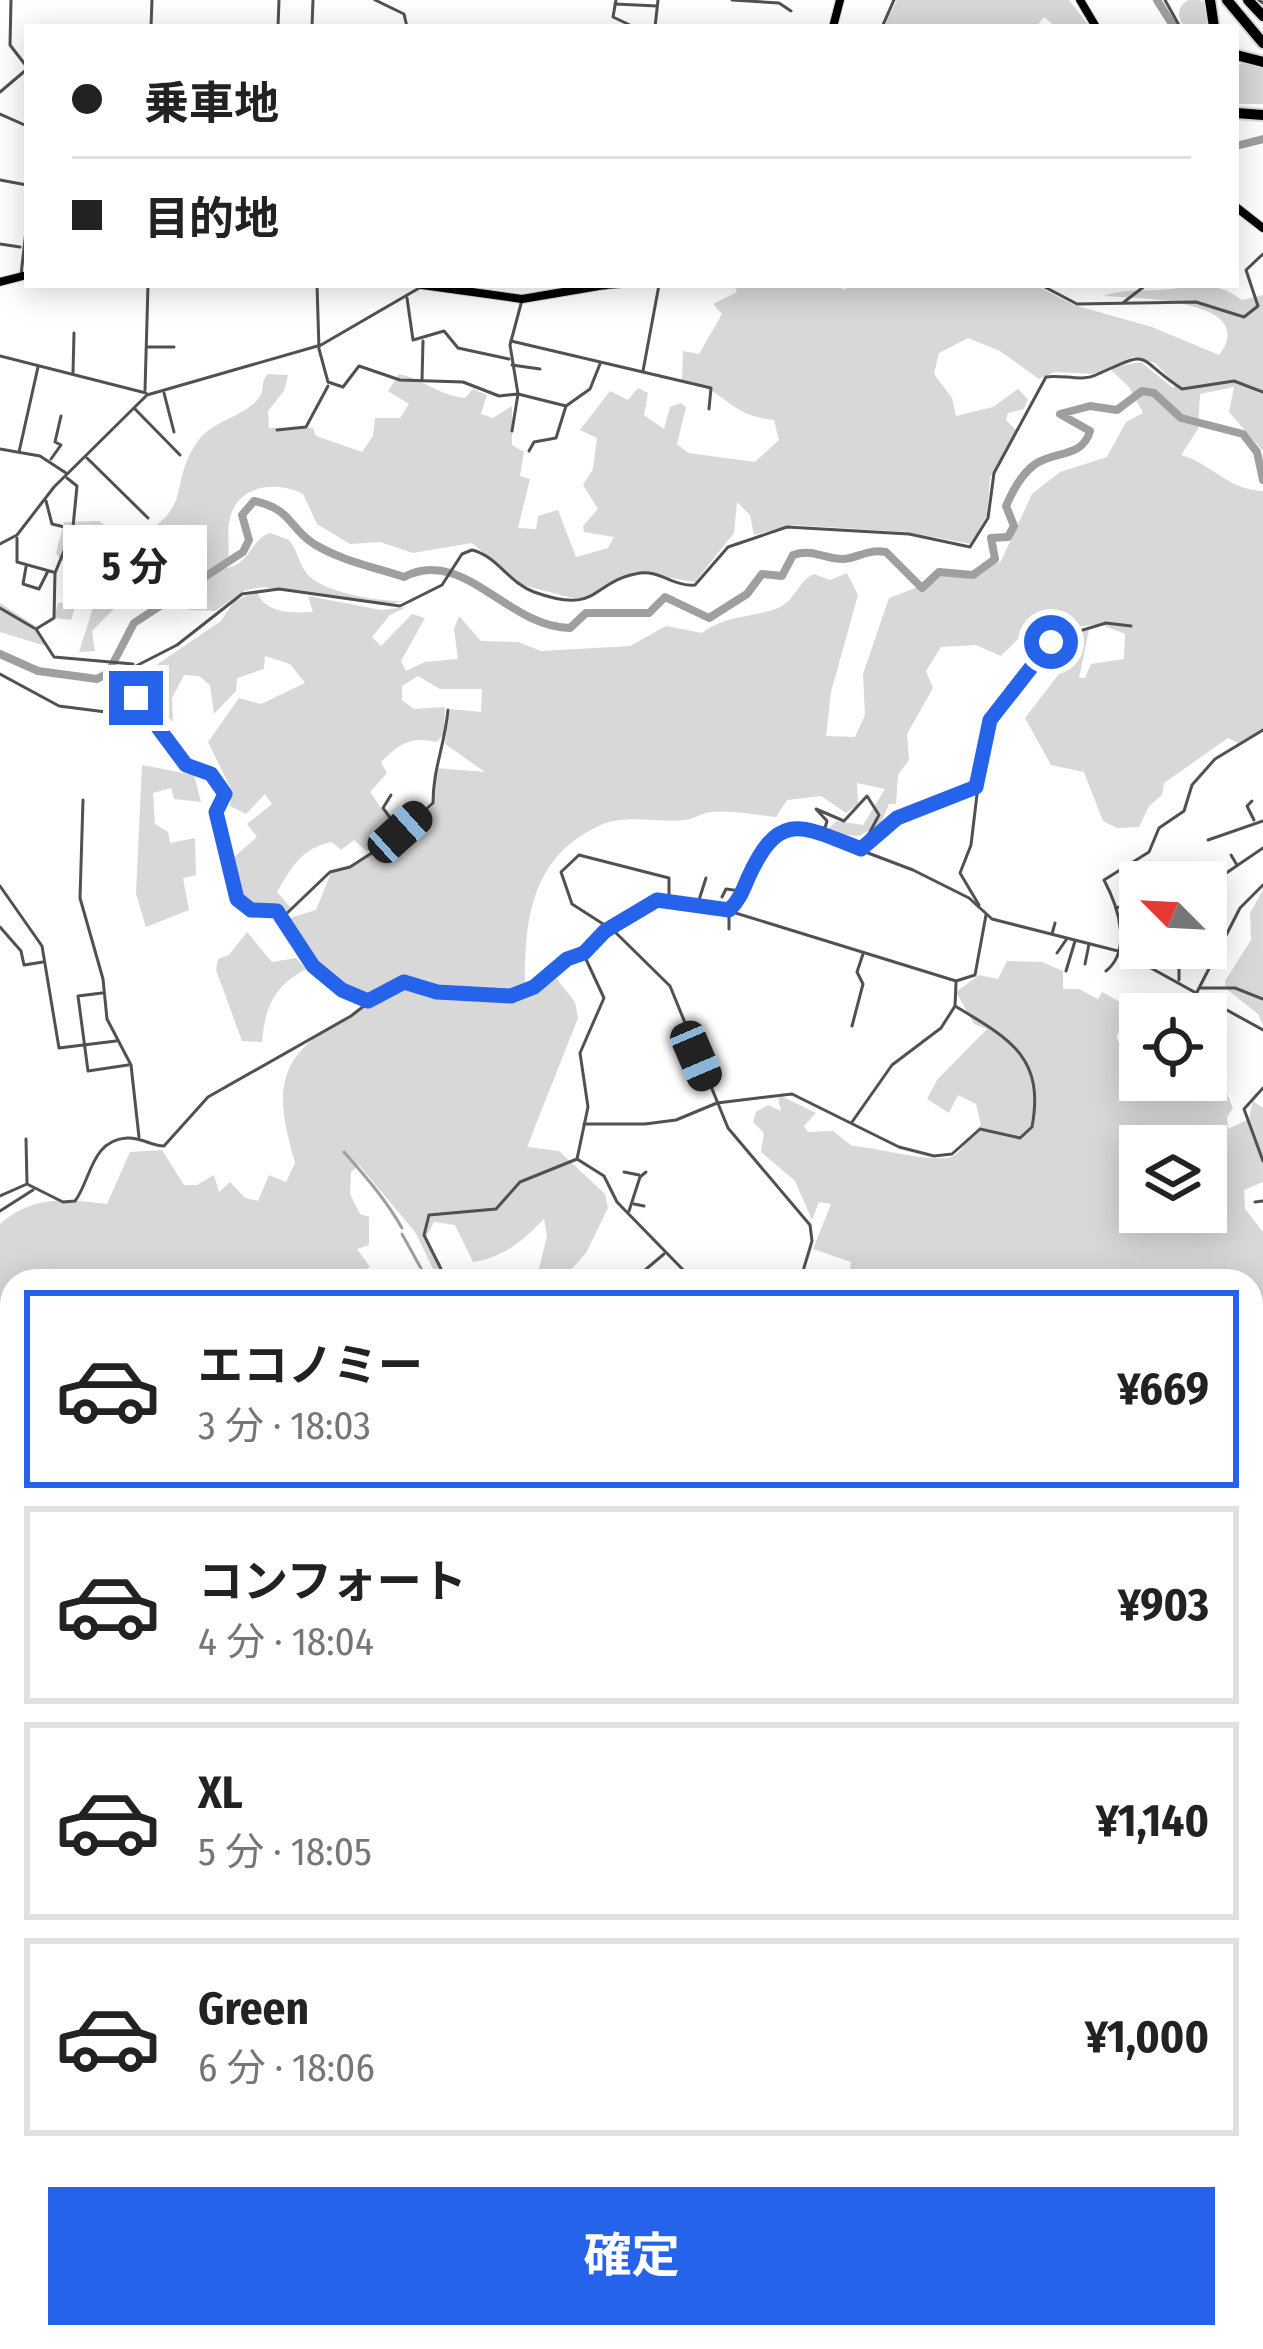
<!DOCTYPE html>
<html lang="ja">
<head>
<meta charset="utf-8">
<style>
  body { margin:0; font-family:"Fira Sans Condensed","Noto Sans JP",sans-serif; background:#f2f2f2; color:#222; height:100vh; display:flex; flex-direction:column; font-size:45px; white-space:nowrap }
  * { box-sizing:border-box; margin:0 }
  p { font-size:39px; color:#767676 }
  .icon { flex:none; width:66px; height:66px; fill:none; stroke:currentColor; stroke-width:2; stroke-linecap:round; stroke-linejoin:round }
  .map { position:relative; flex:1; overflow:hidden }
  .panel { position:absolute; left:0px; top:1269px; width:1263px; height:1080px; display:flex; flex-direction:column; background:#fff; border-radius:36px 36px 0 0; box-shadow:0 6px 30px #0003 }
  .panel>* { flex:none }
  .top-card { position:absolute; left:24px; top:24px; width:1215px; height:264px; border-radius:0px; box-shadow:0 6px 30px #0003; display:grid; align-content:center; height:264px; padding:0 48px; background:#fff }
  .needle { width:78px; rotate:294deg }
  .tools { position:absolute; left:1119px; top:861px; display:grid; gap:24px }
  .tools a { display:grid; place-items:center; width:108px; height:108px; border-radius:0px; background:#fff; box-shadow:0 6px 30px #0003; font-size:60px }
  .end { position:absolute; width:54px; height:54px; margin:-27px; border:15px solid #2563eb; background:#fff; box-shadow:0 0 0 6px #fff }
  .from { border-radius:50% }
  .bubble { position:absolute; height:84px; border-radius:0px; background:#fff; box-shadow:0 6px 30px #0003; font-size:39px; font-weight:700; line-height:84px; text-align:center }
  .car { position:absolute; width:36px; height:72px; margin:-36px -18px; border-radius:15px; box-shadow:0 0 9px 3px #0007; background:linear-gradient(#222 24%,#8ab4d8 0 40%,#222 0 76%,#8ab4d8 0 86%,#222 0) }
  .top-card b { display:flex; align-items:center; gap:42px; height:114px; font-size:45px }
  .top-card b+b { border-top:3px solid #e0e0e0 }
  .top-card i { width:30px; height:30px; background:#222 }
  ul { padding:21px 0 0; list-style:none }
  li { display:flex; align-items:center; gap:36px; height:198px; margin:0 24px 18px; padding:0 24px; border:6px solid #e0e0e0; border-radius:0px }
  li div { flex:1 }
  li b { display:block; font-size:45px }
  li em { font-style:normal; font-weight:700 }
  li.active { border-color:#2563eb }
  li>.icon { width:108px; height:108px; stroke-width:1.5 }
  .cta { display:flex; gap:24px; margin-top:auto; padding:24px 48px }
  .cta a { flex:1; height:138px; border-radius:0px; background:#2563eb; color:#fff; font-size:48px; font-weight:700; line-height:138px; text-align:center }
  .map>svg:first-child { display:block }
  .green { fill:#d8d8d8; fill-rule:evenodd }
  .lines { fill:none; stroke-linecap:round; stroke-linejoin:round }
  .stream { stroke:#9f9f9f; stroke-width:3 }
  .river { stroke:#9f9f9f; stroke-width:8 }
  .primary-casing { stroke:#dbdbdb; stroke-width:10 }
  .highway-casing { stroke:#dbdbdb; stroke-width:14 }
  .street { stroke:#515151; stroke-width:3 }
  .primary { stroke:#000; stroke-width:8 }
  .highway { stroke:#000; stroke-width:10 }
  .route { stroke:#2563eb; stroke-width:15 }
</style>
</head>
<body>
<div class="map">
<svg width="1263" height="2349" viewBox="0 0 1263 2349">
  <rect width="100%" height="100%" fill="#fff"/>
  <!-- green -->
  <g class="green">
    <circle cx="1194" cy="14" r="15"/>
    <path d="M897 0H1069L1090 27H1056L1044 17 1036 27H883Z"/>
    <path d="M1244 61 1263 68V104H1236V68Z"/>
    <path d="M734 285H836L845 290 848 285H1035L1074 305 1152 327 1219 355C1263 297 1125 298 1103 296 1125 289 1138 291 1160 290 1192 288 1213 278 1242 300L1263 295V451L1229 412 1234 387 1200 394 1198 429 1181 455C1213 464 1227 490 1263 491V731L1238 743 1228 738 1164 783 1162 795 1149 806 1139 827 1117 828 1103 821 1084 772 1051 765 1025 718 1065 666 1069 636 1089 630 1079 678H1085L1091 664 1124 659 1125 634 1100 624 1023 634 1001 656 976 645 941 647 926 671 933 688 907 734 909 760 898 775 896 804H889L880 825 858 836 825 833 836 821 863 825 885 789 857 783 858 804 846 813 821 796 787 800 776 817C756 815 732 810 711 812 702 813 694 819 685 820 660 823 628 814 603 824 529 856 524 922 525 995L556 978 575 1002 578 1018 527 1147 559 1151 605 1194 608 1208 586 1253 561 1281H536L547 1236 544 1219C524 1240 503 1258 473 1262L455 1225 434 1222 425 1239 441 1264 439 1281 415 1232 359 1165 351 1172 350 1194 360 1214 369 1217V1245L357 1249 370 1267 358 1273 367 1281H12V2337H36L22 2339 19 2349H0V1224C33 1195 67 1199 107 1204L130 1152 162 1150 184 1185H197L214 1175 219 1192 230 1182 245 1198 258 1201 269 1175 286 1182 295 1163C278 1103 271 1062 331 1027 347 1018 358 1015 370 1001 334 984 298 958 290 918L316 910 331 873C371 863 400 831 432 807L436 768 485 772 445 744 450 709 481 712 482 689H440L418 676 402 686V700L414 709 445 707 444 734 437 742C410 736 400 743 381 762L387 773 370 792 398 832 367 851 354 840 341 850 332 842C301 848 292 867 277 892L291 908 282 914 275 907 253 908 236 893 233 858 257 837 247 824 272 804 265 794 246 814 230 806 232 791 208 742 239 698 261 704 305 683 290 664 265 656 264 669 237 678 236 691 214 714 210 685 199 676 184 675 172 698 173 722 149 699 146 672 221 621 234 601 257 591C264 614 292 613 313 612L308 596 381 610 407 607 390 615 372 637 381 646 412 614 425 618 401 661 406 671 425 662 458 659 454 629 459 616 481 641 518 642 541 651 630 646 666 626 702 633C726 615 752 618 778 608 795 601 798 581 814 574L830 580 847 573 858 595 831 692 826 736 855 737 865 715 863 674 889 598 936 580 947 569 976 573 1001 561 1032 494 1060 472 1107 457 1126 422 1143 413 1129 387 1109 368 1141 362 1173 388 1176 385 1155 363 1133 357 1094 374 1055 372 1039 379 1000 351 968 338 939 353 934 374 952 398 956 416 993 407 1018 389 1028 399 1024 409 1008 413 1006 420 1017 431 990 478 987 515 971 544 906 532 793 525 754 535 750 515 737 502 734 533 695 582 635 572 580 600 522 585 472 543 413 553 380 542 350 544 317 524 303 494C277 481 238 484 230 518 226 534 231 552 227 568 251 563 251 539 270 533L289 540C298 551 299 564 307 574 323 593 381 602 407 601L381 605 263 587 246 590 215 611 189 610 178 587 167 585 145 601 134 597 121 602 92 631 95 651 79 652 98 592 82 586 71 620 54 618 58 603 65 602 68 578 89 563 61 561 56 553 64 522 99 521 114 533 98 551 110 567 139 560 136 537C196 508 167 484 198 441 212 421 243 417 258 399 266 390 259 383 268 374L288 375 284 391 268 411 269 428H313L316 436 362 452 373 436 375 418H400L409 404 388 391 399 374C423 379 440 396 465 398L473 389 487 395 481 414 493 418 512 406V445L524 452 520 476 530 479 518 528 536 529 538 516 558 510 576 557 608 548 614 537 584 532 583 526 598 509 583 485 593 469 597 438 580 430 610 391 628 400 638 388 648 393 644 415 664 429 670 407 681 403 686 407 677 444 688 453 755 462 779 440 774 420C725 415 730 390 682 380L683 351 699 354 722 314 713 304 737 292Z"/>
    <path d="M0 603 37 627 46 646 0 632Z"/>
    <path d="M142 765 194 775 201 802 174 799 171 788 153 793 155 824 168 832 170 843 195 838 196 875 183 878 189 910 146 927 136 894Z"/>
    <path d="M1263 890V1025L1258 1014 1225 988V981L1251 940 1250 913Z"/>
    <path d="M247 932 272 962 296 958 306 969C274 986 265 1007 262 1042L242 1041 216 970 218 959 229 955Z"/>
    <path d="M1007 961 1042 962 1063 971V989H1079L1098 999 1102 992 1122 1003V1011L1138 1017 1134 1027 1121 1028 1116 1037 1127 1056 1140 1063V1080L1223 1084 1233 1108 1227 1117 1228 1129 1249 1119 1253 1101 1263 1108V1182L1244 1190 1245 1209 1263 1232V1588L1251 1576V1281H848L851 1262 813 1249 831 1204 819 1202 812 1220 795 1181 761 1152 764 1133 753 1122 756 1112 768 1105 781 1111 778 1098 783 1097 816 1113 804 1126 808 1132 833 1131 852 1146C872 1146 940 1166 955 1155 964 1148 972 1134 981 1125L976 1104 958 1095 949 1113 927 1099 937 1080 987 1029 974 1024 956 992 979 975 998 979ZM1140 1146H1206V1212H1140Z"/>
    <path d="M1251 1601 1263 1602V1687H1251Z"/>
    <path d="M1251 1710H1263L1262 1769 1251 1765Z"/>
    <path d="M1251 1820 1263 1821V1891L1251 1882Z"/>
    <path d="M1251 1937 1263 1943V2033L1251 2047Z"/>
    <path d="M1263 2126V2349H963L960 2337H1251V2129Z"/>
    <path d="M70 2337H169L172 2346 95 2349Z"/>
    <path d="M209 2337H288L309 2349H204Z"/>
    <path d="M559 2337H815L804 2349H566Z"/>
  </g>
  <g class="lines">
    <!-- stream -->
    <g class="stream">
      <path d="M344 1152C367 1178 386 1200 402 1228"/>
      <path d="M402 1234 428 1281"/>
      <path d="M0 1996 12 1992"/>
    </g>
    <!-- river -->
    <g class="river">
      <path d="M1157 0 1174 27"/>
      <path d="M1236 146 1263 139"/>
      <path d="M0 654 38 671 97 679 108 673 134 623 243 552 249 540 242 515 254 501C292 509 288 527 314 544 342 561 374 567 404 577 463 546 507 627 570 628L586 613H649L665 597 709 618 747 594 762 574 782 576 793 555C814 548 826 560 844 559 860 557 868 549 886 552L922 588 939 572 973 575 995 559 991 538 1008 537 1014 526 1006 506C1012 492 1022 474 1034 465 1054 450 1082 459 1090 431L1060 414 1090 406 1117 410 1142 391 1154 393 1181 418 1243 434 1257 452 1263 480"/>
      <path d="M1251 1465 1263 1470"/>
      <path d="M541 2337 554 2349"/>
    </g>
    <defs>
      <g id="primary">
        <path d="M1080 0 1096 27"/>
        <path d="M833 27 840 0"/>
        <path d="M1236 207 1263 228"/>
        <path d="M0 282 27 275"/>
        <path d="M422 285 522 299 605 285"/>
      </g>
      <g id="highway">
        <path d="M1210 0 1214 27"/>
        <path d="M1227 0 1263 43"/>
        <path d="M1248 0 1263 16"/>
        <path d="M1236 55 1263 62"/>
        <path d="M1236 113 1263 115"/>
      </g>
    </defs>
    <!-- primary casing -->
    <use href="#primary" class="primary-casing"/>
    <!-- highway casing -->
    <use href="#highway" class="highway-casing"/>
    <!-- street -->
    <g class="street">
      <path d="M11 0 10 45 27 67"/>
      <path d="M375 0 404 14 407 27"/>
      <path d="M616 0 613 17 634 27"/>
      <path d="M732 0 779 3 791 11"/>
      <path d="M1165 0 1180 27"/>
      <path d="M1259 0 1263 3"/>
      <path d="M615 4 657 6"/>
      <path d="M151 27 152 0"/>
      <path d="M278 27 279 0"/>
      <path d="M312 27 313 0"/>
      <path d="M655 27 658 0"/>
      <path d="M882 27 894 0"/>
      <path d="M0 92 26 70"/>
      <path d="M0 114 27 126"/>
      <path d="M0 180 27 185"/>
      <path d="M0 244 20 247"/>
      <path d="M21 275 27 222"/>
      <path d="M317 285 319 349 328 382 343 387 359 366 400 380 463 382 499 396 518 394 566 406 590 389 600 364"/>
      <path d="M1041 285 1077 304 1196 302 1244 317 1258 306 1246 270 1263 254"/>
      <path d="M605 288 638 285"/>
      <path d="M407 298 413 340 444 331 458 348 509 359"/>
      <path d="M1124 302 1146 285"/>
      <path d="M511 341 711 388 709 409"/>
      <path d="M148 347H174"/>
      <path d="M0 356 146 393"/>
      <path d="M512 365 540 369"/>
      <path d="M643 371 659 285"/>
      <path d="M73 373 74 333"/>
      <path d="M422 380 423 341"/>
      <path d="M145 390 148 285"/>
      <path d="M164 393 174 432"/>
      <path d="M135 409 180 455"/>
      <path d="M277 430 306 427 328 386"/>
      <path d="M512 431 518 394 510 345 522 300"/>
      <path d="M0 449 40 456 66 473"/>
      <path d="M529 451 534 442 556 438 566 406"/>
      <path d="M19 452 38 367"/>
      <path d="M87 458 148 518"/>
      <path d="M51 459 61 445 55 442 61 416"/>
      <path d="M67 478 77 486 73 527"/>
      <path d="M46 501 52 524 73 529 55 573 54 618 36 629 54 657 133 664"/>
      <path d="M17 538V562L53 572"/>
      <path d="M0 544 17 535 54 487 147 395 321 345 421 287"/>
      <path d="M26 567 23 584 39 589 48 571"/>
      <path d="M0 608 34 628"/>
      <path d="M137 668 138 706 171 739 186 765 211 774 225 794 216 812 237 899 251 909 277 911C310 951 315 977 366 1000"/>
      <path d="M0 674 59 706 106 712 116 706 136 666 177 645 242 594 279 589 400 606 442 585 462 554 472 550C497 556 509 583 534 592 601 616 590 581 640 573 659 570 675 587 695 585L728 547 787 527 909 534 970 547 988 518 994 473 1046 377C1061 374 1081 382 1096 375 1155 348 1133 357 1182 389L1234 381 1263 392"/>
      <path d="M391 795 383 808 399 830"/>
      <path d="M83 800 80 898 103 979 107 1019 131 1065 139 1137"/>
      <path d="M1252 801 1247 806 1254 820"/>
      <path d="M790 826 825 828 827 821 816 809 844 821 867 796 879 815 864 843"/>
      <path d="M1208 840 1263 821"/>
      <path d="M865 844 897 818 975 787"/>
      <path d="M1231 855 1237 865"/>
      <path d="M0 886 42 946 59 1048 116 1041"/>
      <path d="M669 896V878L579 855 561 872 572 904 614 931 670 986 728 1128 810 1225 812 1241 800 1281"/>
      <path d="M722 897 726 889 741 891"/>
      <path d="M1206 897 1216 880 1263 848"/>
      <path d="M698 903 706 878"/>
      <path d="M979 905 960 873 971 845 983 744 992 717 1053 639 1106 623 1131 626"/>
      <path d="M1116 908 1132 903"/>
      <path d="M284 916 330 872 350 867 392 840 433 803C433 768 445 745 448 710"/>
      <path d="M0 927 21 951 24 965 43 962"/>
      <path d="M729 929V911L767 839 779 831 802 828 913 870 969 898 992 919 1122 952 1263 1030"/>
      <path d="M1052 934 1055 923"/>
      <path d="M1179 948V980"/>
      <path d="M1057 953 1066 940"/>
      <path d="M1085 964 1089 944"/>
      <path d="M1066 971 1075 941"/>
      <path d="M1106 971C1131 951 1120 910 1104 880L1149 852 1159 828 1184 811 1192 785 1215 759 1263 730"/>
      <path d="M1201 988H1235L1263 999"/>
      <path d="M1197 992 1240 908 1263 885"/>
      <path d="M102 993 78 996 88 1071 128 1065"/>
      <path d="M852 1026 863 984 857 972 863 954"/>
      <path d="M1263 1088 1244 1109 1263 1161"/>
      <path d="M852 1122 892 1065 941 1028 955 1006 956 983"/>
      <path d="M584 1124H645L676 1120 717 1103 792 1094 899 1147 934 1156 952 1154 980 1129 1020 1138 1032 1127C1045 1057 1010 1039 955 1006"/>
      <path d="M26 1139 27 1183"/>
      <path d="M577 1159 588 1107 580 1053 604 998 584 955"/>
      <path d="M577 1159 604 1176 617 1202 694 1281"/>
      <path d="M624 1172 639 1175"/>
      <path d="M0 1196 27 1184 63 1202 75 1201C91 1180 91 1140 127 1138 141 1137 151 1146 164 1146L208 1097 351 1016 387 988 404 982 437 993 517 994 657 900 729 911 956 981 975 975 986 915"/>
      <path d="M1255 1202 1263 1201"/>
      <path d="M634 1204 644 1206"/>
      <path d="M0 1211 33 1190"/>
      <path d="M629 1211 640 1177 646 1172"/>
      <path d="M447 1281 424 1235 429 1215 496 1209 520 1182 577 1159"/>
      <path d="M632 1281 664 1254"/>
      <path d="M1251 1335 1263 1328"/>
      <path d="M1251 1378 1263 1359"/>
      <path d="M1251 1474 1263 1473"/>
      <path d="M1251 1494 1263 1500"/>
      <path d="M1263 1573V1579"/>
      <path d="M1251 1579 1263 1593"/>
      <path d="M1251 1717 1263 1713"/>
      <path d="M1251 1781 1263 1773"/>
      <path d="M1251 1903 1263 1909"/>
      <path d="M1251 2091 1263 2072"/>
      <path d="M0 2327 8 2341 29 2349"/>
      <path d="M162 2337 163 2349"/>
      <path d="M167 2337 175 2344 190 2337"/>
      <path d="M325 2337 328 2349"/>
      <path d="M208 2349V2337"/>
    </g>
    <!-- primary -->
    <use href="#primary" class="primary"/>
    <!-- highway -->
    <use href="#highway" class="highway"/>
  </g>
  <g class="lines">
    <!-- route -->
    <path class="route" d="M136 698 186 765 211 774 225 794 216 812 237 899 251 910 277 911 313 966 342 990 368 1001 404 982 437 992 511 996 534 987 567 959 584 953 605 931 657 900 729 910C739 901 743 890 748 878 779 810 800 825 861 849L897 818 976 787 990 720 1051 642"/>
  </g>
</svg>
<div class="tools">
<a><svg class="needle" viewBox="-14 -14 28 28"><path d="M0-13l5 13h-10z" fill="#e53935"/><path d="M0 13l5-13h-10z" fill="#767676"/></svg></a>
<a><svg class="icon" aria-label="locate" viewBox="0 0 24 24"><circle cx="12" cy="12" r="6"/><path d="M12 2v4M12 18v4M2 12h4M18 12h4"/></svg></a>
<a><svg class="icon" aria-label="layers" viewBox="0 0 24 24"><path d="M12 4l9 5-9 5-9-5zM3 14l9 5 9-5"/></svg></a>
</div>
<i class="end from" style="left:1051px;top:642px"></i>
<i class="end" style="left:136px;top:698px"></i>
<div class="bubble" style="left:63px;top:525px;width:144px">5 分</div>
<i class="car" style="left:400px;top:832px;rotate:48deg"></i>
<i class="car" style="left:696px;top:1056px;rotate:157deg"></i>
<div class="top-card">
<b><i class="from"></i>乗車地</b>
<b><i></i>目的地</b>
</div>
<section class="panel">
<ul>
<li class="active"><svg class="icon" aria-label="car" viewBox="0 0 24 24"><path d="M5 17H2v-5l4-1 3-4h7l3 4 3 1v5h-3M9 17h6M6 11h13"/><circle cx="7" cy="17" r="2"/><circle cx="17" cy="17" r="2"/></svg><div><b>エコノミー</b><p>3 分 · 18:03</p></div><em>¥669</em></li>
<li><svg class="icon" aria-label="car" viewBox="0 0 24 24"><path d="M5 17H2v-5l4-1 3-4h7l3 4 3 1v5h-3M9 17h6M6 11h13"/><circle cx="7" cy="17" r="2"/><circle cx="17" cy="17" r="2"/></svg><div><b>コンフォート</b><p>4 分 · 18:04</p></div><em>¥903</em></li>
<li><svg class="icon" aria-label="car" viewBox="0 0 24 24"><path d="M5 17H2v-5l4-1 3-4h7l3 4 3 1v5h-3M9 17h6M6 11h13"/><circle cx="7" cy="17" r="2"/><circle cx="17" cy="17" r="2"/></svg><div><b>XL</b><p>5 分 · 18:05</p></div><em>¥1,140</em></li>
<li><svg class="icon" aria-label="car" viewBox="0 0 24 24"><path d="M5 17H2v-5l4-1 3-4h7l3 4 3 1v5h-3M9 17h6M6 11h13"/><circle cx="7" cy="17" r="2"/><circle cx="17" cy="17" r="2"/></svg><div><b>Green</b><p>6 分 · 18:06</p></div><em>¥1,000</em></li>
</ul>
<div class="cta"><a>確定</a></div>
</section>
</div>
</body>
</html>
